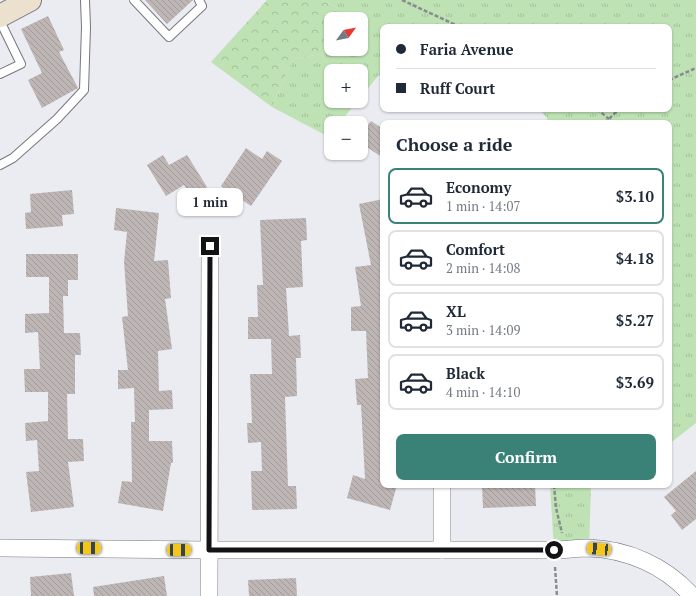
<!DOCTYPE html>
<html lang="en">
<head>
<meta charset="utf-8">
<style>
  body { margin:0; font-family:"PT Serif",serif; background:#f6f6f7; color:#1f2937; height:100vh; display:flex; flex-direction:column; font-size:15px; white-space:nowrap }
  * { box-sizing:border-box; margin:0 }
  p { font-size:13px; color:#747a83 }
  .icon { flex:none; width:22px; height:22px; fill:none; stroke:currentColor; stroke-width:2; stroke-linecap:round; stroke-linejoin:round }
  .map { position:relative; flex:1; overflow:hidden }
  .details { position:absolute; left:380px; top:120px; width:292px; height:368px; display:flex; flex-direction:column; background:#fff; border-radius:8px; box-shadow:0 1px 3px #0004 }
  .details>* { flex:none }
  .banner { position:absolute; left:380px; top:24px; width:292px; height:88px; border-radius:8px; box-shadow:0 1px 3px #0004; display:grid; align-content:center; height:88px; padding:0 16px; background:#fff }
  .needle { width:26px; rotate:57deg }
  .fabs { position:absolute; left:324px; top:12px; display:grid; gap:8px }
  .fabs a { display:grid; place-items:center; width:44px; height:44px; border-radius:8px; background:#fff; box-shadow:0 1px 3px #0004; font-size:20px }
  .end { position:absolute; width:18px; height:18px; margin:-9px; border:5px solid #131316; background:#fff; box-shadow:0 0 0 2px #fff }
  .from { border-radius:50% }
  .bubble { position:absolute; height:28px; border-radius:8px; background:#fff; box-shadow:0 1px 3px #0004; font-size:13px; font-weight:700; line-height:28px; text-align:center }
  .car { position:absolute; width:12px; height:24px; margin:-12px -6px; border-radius:5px; box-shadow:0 0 3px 1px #0007; background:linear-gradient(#f5c518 24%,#345 0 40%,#f5c518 0 76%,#345 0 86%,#f5c518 0) }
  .banner b { display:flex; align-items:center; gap:14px; height:38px; font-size:15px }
  .banner b+b { border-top:1px solid #e0e1e3 }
  .banner i { width:10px; height:10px; background:#1f2937 }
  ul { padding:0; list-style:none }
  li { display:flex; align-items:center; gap:12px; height:56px; margin:0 8px 6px; padding:0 8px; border:2px solid #e0e1e3; border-radius:8px }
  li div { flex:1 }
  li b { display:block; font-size:15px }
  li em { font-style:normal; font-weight:700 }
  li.current { border-color:#3a8178 }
  li>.icon { width:36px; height:36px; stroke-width:1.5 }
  h2 { padding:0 16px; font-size:18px; line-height:48px }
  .primary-button { display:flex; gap:8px; margin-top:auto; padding:8px 16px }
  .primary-button a { flex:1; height:46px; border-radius:8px; background:#3a8178; color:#fff; font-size:16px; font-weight:700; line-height:46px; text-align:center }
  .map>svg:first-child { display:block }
  .grass { fill:url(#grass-tufts) }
  .forest { fill:url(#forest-crowns) }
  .building { fill:url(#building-back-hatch) }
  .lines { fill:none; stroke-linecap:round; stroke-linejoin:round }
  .lane-casing { stroke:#78777e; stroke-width:10 }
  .street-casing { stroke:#78777e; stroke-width:18 }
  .secondary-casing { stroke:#78777e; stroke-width:24 }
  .path { stroke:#8a8a8f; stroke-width:2.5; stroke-dasharray:4 2; stroke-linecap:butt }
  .lane { stroke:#fff; stroke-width:8 }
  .street { stroke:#fff; stroke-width:17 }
  .secondary { stroke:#ebe1ce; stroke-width:22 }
  .route { stroke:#131316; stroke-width:5 }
</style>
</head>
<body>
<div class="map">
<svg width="696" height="596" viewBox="0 0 696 596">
  <defs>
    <pattern id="grass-tufts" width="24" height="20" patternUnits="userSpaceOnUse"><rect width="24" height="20" fill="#bee2b4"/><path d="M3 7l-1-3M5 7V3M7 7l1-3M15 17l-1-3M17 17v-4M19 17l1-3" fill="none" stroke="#a2c19a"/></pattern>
    <pattern id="forest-crowns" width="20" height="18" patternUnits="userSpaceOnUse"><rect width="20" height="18" fill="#bee2b4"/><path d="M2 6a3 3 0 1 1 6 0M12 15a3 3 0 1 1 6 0" fill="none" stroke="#a2c19a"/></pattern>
    <pattern id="building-back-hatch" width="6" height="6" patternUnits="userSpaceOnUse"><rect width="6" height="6" fill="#beb5b5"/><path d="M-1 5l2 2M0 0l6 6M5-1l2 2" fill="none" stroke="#a29b9b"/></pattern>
  </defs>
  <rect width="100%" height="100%" fill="#ebebf2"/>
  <!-- grass -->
  <g class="grass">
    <path d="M322 0H696V423L669 444V123H548L547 118 539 109H669V27H383V74L378 76 361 97V71H331V101H357L340 123H331V134L329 137 272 107 293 59 321 54 331 41V49H361V19H347L350 14Z"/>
    <path d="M550 485H591L589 548 554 550Z"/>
  </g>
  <!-- forest -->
  <path class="forest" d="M267 0H322L350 14 347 19H331V40L321 54 293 59 272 107 211 62Z"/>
  <!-- building -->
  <g class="building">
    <path d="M145 0H193L167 24Z"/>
    <path d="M48 16 64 50 59 52 78 88 42 108 28 80 42 73 21 29Z"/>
    <path d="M371 121 383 129V158L361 143V135Z"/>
    <path d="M246 148 262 159 267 151 282 161 251 206 221 186Z"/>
    <path d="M163 155 169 165 187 155 207 187 191 196 184 185 166 196 147 165Z"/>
    <path d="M72 190 74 214 62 215 63 226 26 229 25 213 31 212 30 194Z"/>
    <path d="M383 199V485H397L390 510 347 498 353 475 365 479 361 405H357L355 379 368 378 366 331H351V307L361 306 355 267 371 265 359 204Z"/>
    <path d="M116 208 159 213 154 261 168 260 171 298 165 299 172 349 158 351 159 391 172 390 173 409 149 410V441H172L173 463H171L163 511 118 503 122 481 132 482 131 422H135L134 388 118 389V370H128L122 317 128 316 124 262 127 232 114 230Z"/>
    <path d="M306 218 307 240 301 241 303 287 286 288 289 336 300 335 301 358H296L297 396 285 397 288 486H296L297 509 252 510 251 471H262L261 442 248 443 247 423H252L250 374H272L271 339H248V317H258L257 285H263L260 220Z"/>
    <path d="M26 254H78V280H68V296H63L64 333H80L81 355H75V394H67L68 439H83L84 461 68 462 74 507 31 512 26 472 39 471 37 440 26 441 25 423 48 421V392H25L24 369H40L38 332 25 333V314L49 313V277H26Z"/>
    <path d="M696 471V519L682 530 671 515 676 511 664 497Z"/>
    <path d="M482 485H535L536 506 483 508Z"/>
    <path d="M71 573 74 596H31L30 577Z"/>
    <path d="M164 576 167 596H94L93 587Z"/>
    <path d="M296 578 297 596H249L248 580Z"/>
  </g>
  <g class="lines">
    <defs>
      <g id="lane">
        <path d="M134 0 169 37 202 6 199 0"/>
        <path d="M0 21 21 64 0 74"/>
        <path d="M0 165 13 158 57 119 84 90 86 27 85 0"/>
      </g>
      <g id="street">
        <path d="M442 485V550"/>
        <path d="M0 548 209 550H554C565 550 577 548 588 548 627 549 666 566 692 596"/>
        <path d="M209 596 210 246"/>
      </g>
      <path id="secondary" d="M0 16 30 0"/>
    </defs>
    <!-- lane casing -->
    <use href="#lane" class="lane-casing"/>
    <!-- street casing -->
    <use href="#street" class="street-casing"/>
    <!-- secondary casing -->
    <use href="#secondary" class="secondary-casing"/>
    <!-- path -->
    <g class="path">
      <path d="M402 0 460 27"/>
      <path d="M669 80 696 68"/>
      <path d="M597 109 609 119"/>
      <path d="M605 123 619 109"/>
      <path d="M554 485 556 508 562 533"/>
      <path d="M555 567 557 596"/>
    </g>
    <!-- lane -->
    <use href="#lane" class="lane"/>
    <!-- street -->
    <use href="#street" class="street"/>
    <!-- secondary -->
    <use href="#secondary" class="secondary"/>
  </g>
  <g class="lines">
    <!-- route -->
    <path class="route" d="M210 246 209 550H554"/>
  </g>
</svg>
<div class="fabs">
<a><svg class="needle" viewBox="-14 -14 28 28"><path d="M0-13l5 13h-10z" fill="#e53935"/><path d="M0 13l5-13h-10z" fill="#747a83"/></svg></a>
<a>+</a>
<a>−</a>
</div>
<i class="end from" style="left:554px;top:550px"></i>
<i class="end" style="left:210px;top:246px"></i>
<div class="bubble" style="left:177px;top:188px;width:66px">1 min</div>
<i class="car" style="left:89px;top:548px;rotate:91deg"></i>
<i class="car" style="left:599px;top:549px;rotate:275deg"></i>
<i class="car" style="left:179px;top:550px;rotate:90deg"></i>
<div class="banner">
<b><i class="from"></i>Faria Avenue</b>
<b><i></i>Ruff Court</b>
</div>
<section class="details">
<h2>Choose a ride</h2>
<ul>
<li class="current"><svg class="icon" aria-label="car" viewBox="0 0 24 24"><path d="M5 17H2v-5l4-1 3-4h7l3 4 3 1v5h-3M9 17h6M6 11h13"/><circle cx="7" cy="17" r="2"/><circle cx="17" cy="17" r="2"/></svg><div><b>Economy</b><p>1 min · 14:07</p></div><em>$3.10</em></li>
<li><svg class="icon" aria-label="car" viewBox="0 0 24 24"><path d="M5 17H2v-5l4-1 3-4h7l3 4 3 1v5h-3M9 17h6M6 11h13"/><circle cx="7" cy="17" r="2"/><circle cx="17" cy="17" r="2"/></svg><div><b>Comfort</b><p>2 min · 14:08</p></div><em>$4.18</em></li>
<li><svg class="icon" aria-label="car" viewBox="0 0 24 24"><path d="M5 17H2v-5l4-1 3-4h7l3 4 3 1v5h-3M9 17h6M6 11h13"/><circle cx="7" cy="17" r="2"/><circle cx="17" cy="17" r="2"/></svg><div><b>XL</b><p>3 min · 14:09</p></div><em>$5.27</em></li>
<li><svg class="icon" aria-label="car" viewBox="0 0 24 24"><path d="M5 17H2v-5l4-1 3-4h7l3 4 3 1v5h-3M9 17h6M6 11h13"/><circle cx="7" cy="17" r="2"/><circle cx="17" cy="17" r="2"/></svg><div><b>Black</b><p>4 min · 14:10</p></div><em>$3.69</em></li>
</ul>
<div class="primary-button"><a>Confirm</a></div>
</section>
</div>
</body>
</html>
